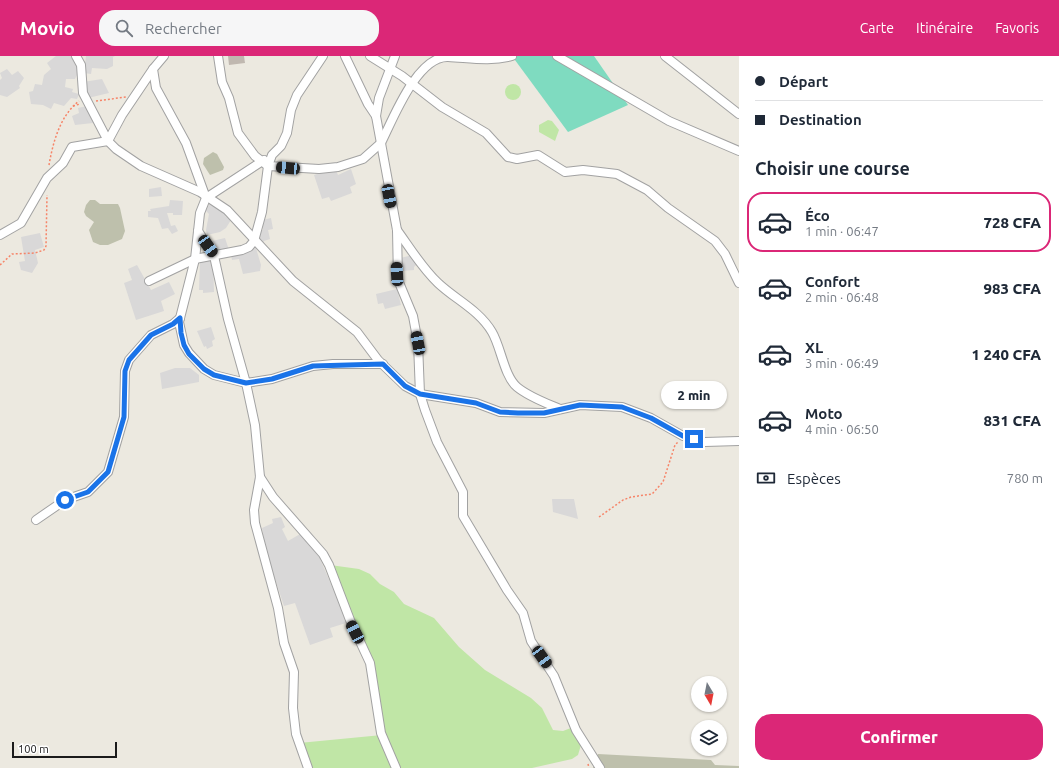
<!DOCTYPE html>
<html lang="fr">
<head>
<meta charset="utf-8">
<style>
  body { margin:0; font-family:Ubuntu,sans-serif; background:#f6f6f7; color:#1f2937; height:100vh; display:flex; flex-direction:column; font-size:15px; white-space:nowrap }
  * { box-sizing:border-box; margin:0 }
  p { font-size:13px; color:#747a83 }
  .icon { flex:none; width:22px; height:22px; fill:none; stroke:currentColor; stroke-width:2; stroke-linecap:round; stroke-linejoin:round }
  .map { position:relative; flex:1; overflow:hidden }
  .side { display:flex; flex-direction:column; background:#fff; width:320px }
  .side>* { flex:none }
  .guide { display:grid; align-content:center; height:88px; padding:0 16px; background:#fff }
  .needle { width:26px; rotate:170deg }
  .tools { position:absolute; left:691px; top:620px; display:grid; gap:8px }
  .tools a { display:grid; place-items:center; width:36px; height:36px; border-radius:50%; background:#fff; box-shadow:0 1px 3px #0004; font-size:20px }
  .scale { position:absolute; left:12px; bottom:10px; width:105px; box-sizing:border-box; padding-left:4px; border:2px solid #1b1b1b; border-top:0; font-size:11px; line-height:14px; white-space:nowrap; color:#1b1b1b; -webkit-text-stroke:3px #fff; paint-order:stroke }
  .end { position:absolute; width:18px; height:18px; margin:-9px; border:5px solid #1a73e8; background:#fff; box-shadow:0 0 0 2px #fff }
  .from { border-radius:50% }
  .bubble { position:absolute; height:28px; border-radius:14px; background:#fff; box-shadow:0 1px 3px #0004; font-size:13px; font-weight:800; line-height:28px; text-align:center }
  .car { position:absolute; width:12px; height:24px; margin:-12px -6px; border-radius:5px; box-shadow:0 0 3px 1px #0007; background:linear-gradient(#222 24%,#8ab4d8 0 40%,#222 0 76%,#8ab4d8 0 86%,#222 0) }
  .guide b { display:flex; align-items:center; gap:14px; height:38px; font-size:15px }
  .guide b+b { border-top:1px solid #e0e1e3 }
  .guide i { width:10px; height:10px; background:#1f2937 }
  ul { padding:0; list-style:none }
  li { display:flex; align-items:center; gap:12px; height:60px; margin:0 8px 6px; padding:0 8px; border:2px solid transparent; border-radius:16px }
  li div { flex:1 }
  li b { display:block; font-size:15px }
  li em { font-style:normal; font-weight:800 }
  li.active { border-color:#db2777 }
  li>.icon { width:36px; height:36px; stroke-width:1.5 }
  h2 { padding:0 16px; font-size:18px; line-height:48px }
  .pay { display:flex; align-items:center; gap:10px; height:44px; padding:0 16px; font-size:15px }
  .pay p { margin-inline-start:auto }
  .action { display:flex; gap:8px; margin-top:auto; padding:8px 16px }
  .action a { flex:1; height:46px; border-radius:16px; background:#db2777; color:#fff; font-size:16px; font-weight:800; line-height:46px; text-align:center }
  header { display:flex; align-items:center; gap:24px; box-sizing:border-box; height:56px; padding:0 20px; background:#db2777; color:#fff }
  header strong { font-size:19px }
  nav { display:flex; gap:22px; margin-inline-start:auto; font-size:14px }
  .search { width:280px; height:36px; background:#f6f6f7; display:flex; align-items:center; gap:10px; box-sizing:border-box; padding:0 14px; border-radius:16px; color:#747a83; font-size:15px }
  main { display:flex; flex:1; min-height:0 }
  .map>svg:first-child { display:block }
  .residential { fill:#d9d8d8 }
  .construction { fill:#bec0ac }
  .grass { fill:#c0e6a6 }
  .pitch { fill:#7fdbc0 }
  .building { fill:#c0b8b0 }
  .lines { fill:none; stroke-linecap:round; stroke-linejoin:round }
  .minor-casing { stroke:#a2a2a2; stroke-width:10 }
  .path { stroke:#f68468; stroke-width:1.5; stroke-dasharray:2 2; stroke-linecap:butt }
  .minor { stroke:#fff; stroke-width:8 }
  .route { stroke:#1a73e8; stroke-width:5 }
</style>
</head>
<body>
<header>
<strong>Movio</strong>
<div class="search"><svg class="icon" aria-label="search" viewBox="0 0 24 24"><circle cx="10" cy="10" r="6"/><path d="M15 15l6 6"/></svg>Rechercher</div>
<nav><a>Carte</a><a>Itinéraire</a><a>Favoris</a></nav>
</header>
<main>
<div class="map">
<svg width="739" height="712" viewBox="0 0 739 712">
  <rect width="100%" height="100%" fill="#ece9e0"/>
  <!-- residential -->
  <g class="residential">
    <path d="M73 0 79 15 75 23H66L65 31 73 33 72 36 79 38 77 43 71 42 64 50 54 47 51 53 43 49 31 48 29 36 33 35 35 28 42 29 44 19 51 13 47 7 56 0Z"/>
    <path d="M86 0H115L113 1V10L107 13 92 12 91 18 84 17Z"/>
    <path d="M7 13 12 19 18 15 24 22 19 30 20 32 7 41 0 39V24L2 22 0 17Z"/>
    <path d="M102 23 109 37 88 42 83 26Z"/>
    <path d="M87 50 93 67 75 69 72 60 79 57 78 52Z"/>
    <path d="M335 112 338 119 351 113 356 128 350 131 352 137 331 145 329 141 322 143 314 119Z"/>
    <path d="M161 131 162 140 149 141V133Z"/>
    <path d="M170 144 183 145 182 159H173V157H167L171 170 175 169 178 175 172 178 168 172 162 173 158 162 148 161V155H151L150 153 169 150Z"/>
    <path d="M212 145 228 157 225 160 231 164 226 172 220 176 207 179 206 174 209 158 205 154Z"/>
    <path d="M271 162 273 173 268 174 270 183 264 185 263 187 257 181 258 175 263 174 262 164Z"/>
    <path d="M40 177 44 191 35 194 38 207 32 217 21 214 19 206 25 205 21 181Z"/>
    <path d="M225 182 229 194 215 198 212 185Z"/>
    <path d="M256 192 261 209 260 215 243 218 239 203 232 204 231 199Z"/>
    <path d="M413 199 416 209 414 211V214L402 215 400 202Z"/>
    <path d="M213 200 214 236 203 237V234H199L200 203Z"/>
    <path d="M137 209 151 234 169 226 175 238 161 245 164 255 136 264 124 227 132 224 128 213Z"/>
    <path d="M397 233 401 249 385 253 383 247 378 248 376 238Z"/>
    <path d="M211 271 215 283 212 285 213 290 207 293 206 290 204 291 197 275Z"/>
    <path d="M175 312H190L199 319V326L162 333 160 317Z"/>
    <path d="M552 443H574L578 463 553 456Z"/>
    <path d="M281 461 285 471 282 473 288 485 302 477 317 496 341 551 346 567 330 572 333 581 310 589 295 547 284 550 266 496 262 472 273 467 272 463Z"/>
  </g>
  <!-- construction -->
  <g class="construction">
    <path d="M213 96 217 98 224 111 223 114 210 119 203 108 204 102Z"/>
    <path d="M90 144H95L100 148H118L120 152 125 175 122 183 108 189H100L93 186 89 174 94 166 86 160 84 156 86 149Z"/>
    <path d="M598 698 711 704 715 709 739 710V712H593Z"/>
  </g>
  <!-- grass -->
  <g class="grass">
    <circle cx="513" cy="36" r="8"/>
    <path d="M548 64 552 65 559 74 555 85 539 76V69Z"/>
    <path d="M330 509 359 513 370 518 380 528 394 536 404 548 434 562 459 591 485 614 531 642 542 652 553 674 563 675 576 670 581 689 578 699 572 703 532 712H310L299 687 382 679 378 639Z"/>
  </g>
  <!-- pitch -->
  <path class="pitch" d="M512 0H594L628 49 568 76Z"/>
  <!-- building -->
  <path class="building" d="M228 0H244L245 7 229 9Z"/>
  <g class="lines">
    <defs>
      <g id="minor">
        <path d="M76 0 81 9 83 37 108 85 116 93 141 110 200 136 227 154 293 225 357 276 378 304 405 330 420 338 476 347 500 356 544 357 580 349 622 351 651 362 683 380 705 386 739 385"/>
        <path d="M164 0 153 13 156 32 186 87 206 142 264 104"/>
        <path d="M218 0 222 26 229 42 238 77 255 100 268 110 319 113 338 111 363 103 381 87C393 63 417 0 448 1 470 2 490 6 512 0"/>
        <path d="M345 0 368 48 376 60 378 71 397 174 398 224 413 260 418 287 420 338 425 354 437 386 463 436V460L507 534 523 557 531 585 554 620 576 674 600 712"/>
        <path d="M370 0 402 20 442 51 486 77 508 101 517 103 538 99 565 116 583 114 617 118 647 134 668 152 715 185 725 198 739 227"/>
        <path d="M557 0 669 65 739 95"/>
        <path d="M665 0 739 58"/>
        <path d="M376 60 379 42 395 0"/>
        <path d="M206 142 200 157 195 203 179 266 184 289 189 297 204 313 214 319 246 327 272 323 313 310 333 308H383"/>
        <path d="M397 174C410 192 422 212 438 227 456 244 479 254 492 276 501 291 504 320 517 331 529 341 546 347 560 353"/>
        <path d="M198 175 214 200 228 263 246 327 255 369 260 421 254 454 255 467 278 552 284 587 294 616 293 652 296 678 308 712"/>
        <path d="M0 179 21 167 47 122 63 107 72 91 108 85 122 59 153 13"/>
        <path d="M149 225 195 203 242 194 249 191 254 185 262 156 268 110 272 99 281 90 287 77 291 54 297 39 323 0"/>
        <path d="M260 421 273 441 323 498 329 509 350 564 370 607 381 677 396 712"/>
        <path d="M36 464 65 444 88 436 108 416 124 361 125 315 129 304 151 279 173 268 180 262"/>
      </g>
    </defs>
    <!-- minor casing -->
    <use href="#minor" class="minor-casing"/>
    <!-- path -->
    <g class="path">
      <path d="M96 45 126 41"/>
      <path d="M73 50 80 48"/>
      <path d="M49 109C53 86 60 60 79 45"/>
      <path d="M0 209 12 198 35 197 44 194 46 190 47 139"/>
      <path d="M599 461 623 444 631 441 652 438 663 426 675 389 678 386"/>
      <path d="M588 708 589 712"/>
    </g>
    <!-- minor -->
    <use href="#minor" class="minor"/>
  </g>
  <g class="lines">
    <!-- route -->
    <path class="route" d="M65 444 88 436 108 416 124 361 125 315 129 304 151 279 173 268 180 262 181 277 184 289 189 298 204 313 214 319 246 327 272 323 313 310 383 308 405 330 420 338 476 347 500 356 518 357H544L580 349 622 351 651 362 683 380 694 383"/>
  </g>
</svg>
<div class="tools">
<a><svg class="needle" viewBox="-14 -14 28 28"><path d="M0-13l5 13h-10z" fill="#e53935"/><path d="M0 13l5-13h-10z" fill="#747a83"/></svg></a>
<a><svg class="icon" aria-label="layers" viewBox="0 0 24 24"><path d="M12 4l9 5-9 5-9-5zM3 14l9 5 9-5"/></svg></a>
</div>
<div class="scale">100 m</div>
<i class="end from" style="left:65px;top:444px"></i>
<i class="end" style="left:694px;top:383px"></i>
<div class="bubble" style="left:661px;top:325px;width:66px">2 min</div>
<i class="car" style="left:288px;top:112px;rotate:275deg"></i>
<i class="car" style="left:389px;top:140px;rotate:169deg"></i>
<i class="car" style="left:208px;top:190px;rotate:145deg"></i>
<i class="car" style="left:397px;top:218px;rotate:357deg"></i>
<i class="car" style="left:418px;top:287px;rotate:349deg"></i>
<i class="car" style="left:355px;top:576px;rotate:333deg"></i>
<i class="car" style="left:542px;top:601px;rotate:144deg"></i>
</div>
<section class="side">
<div class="guide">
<b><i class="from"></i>Départ</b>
<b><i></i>Destination</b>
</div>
<h2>Choisir une course</h2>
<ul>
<li class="active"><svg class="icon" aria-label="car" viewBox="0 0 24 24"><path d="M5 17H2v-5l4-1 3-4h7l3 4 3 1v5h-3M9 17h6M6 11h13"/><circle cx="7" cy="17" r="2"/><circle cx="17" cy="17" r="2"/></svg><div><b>Éco</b><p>1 min · 06:47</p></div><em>728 CFA</em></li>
<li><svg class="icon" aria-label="car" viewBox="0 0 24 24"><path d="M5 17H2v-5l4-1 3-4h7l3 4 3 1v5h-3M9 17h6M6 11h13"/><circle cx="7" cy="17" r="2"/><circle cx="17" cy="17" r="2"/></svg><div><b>Confort</b><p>2 min · 06:48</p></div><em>983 CFA</em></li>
<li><svg class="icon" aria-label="car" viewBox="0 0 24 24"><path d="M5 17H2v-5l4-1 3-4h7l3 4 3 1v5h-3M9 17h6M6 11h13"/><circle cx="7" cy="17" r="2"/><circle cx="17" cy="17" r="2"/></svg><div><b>XL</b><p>3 min · 06:49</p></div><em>1 240 CFA</em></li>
<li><svg class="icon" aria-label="car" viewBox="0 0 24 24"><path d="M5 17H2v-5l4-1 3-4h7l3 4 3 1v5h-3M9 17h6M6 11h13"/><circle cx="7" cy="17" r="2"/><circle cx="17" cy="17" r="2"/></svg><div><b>Moto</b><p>4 min · 06:50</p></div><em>831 CFA</em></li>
</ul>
<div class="pay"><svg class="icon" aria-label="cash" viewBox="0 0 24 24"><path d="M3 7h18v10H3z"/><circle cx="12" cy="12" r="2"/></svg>Espèces<p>780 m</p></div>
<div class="action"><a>Confirmer</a></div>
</section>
</main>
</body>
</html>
